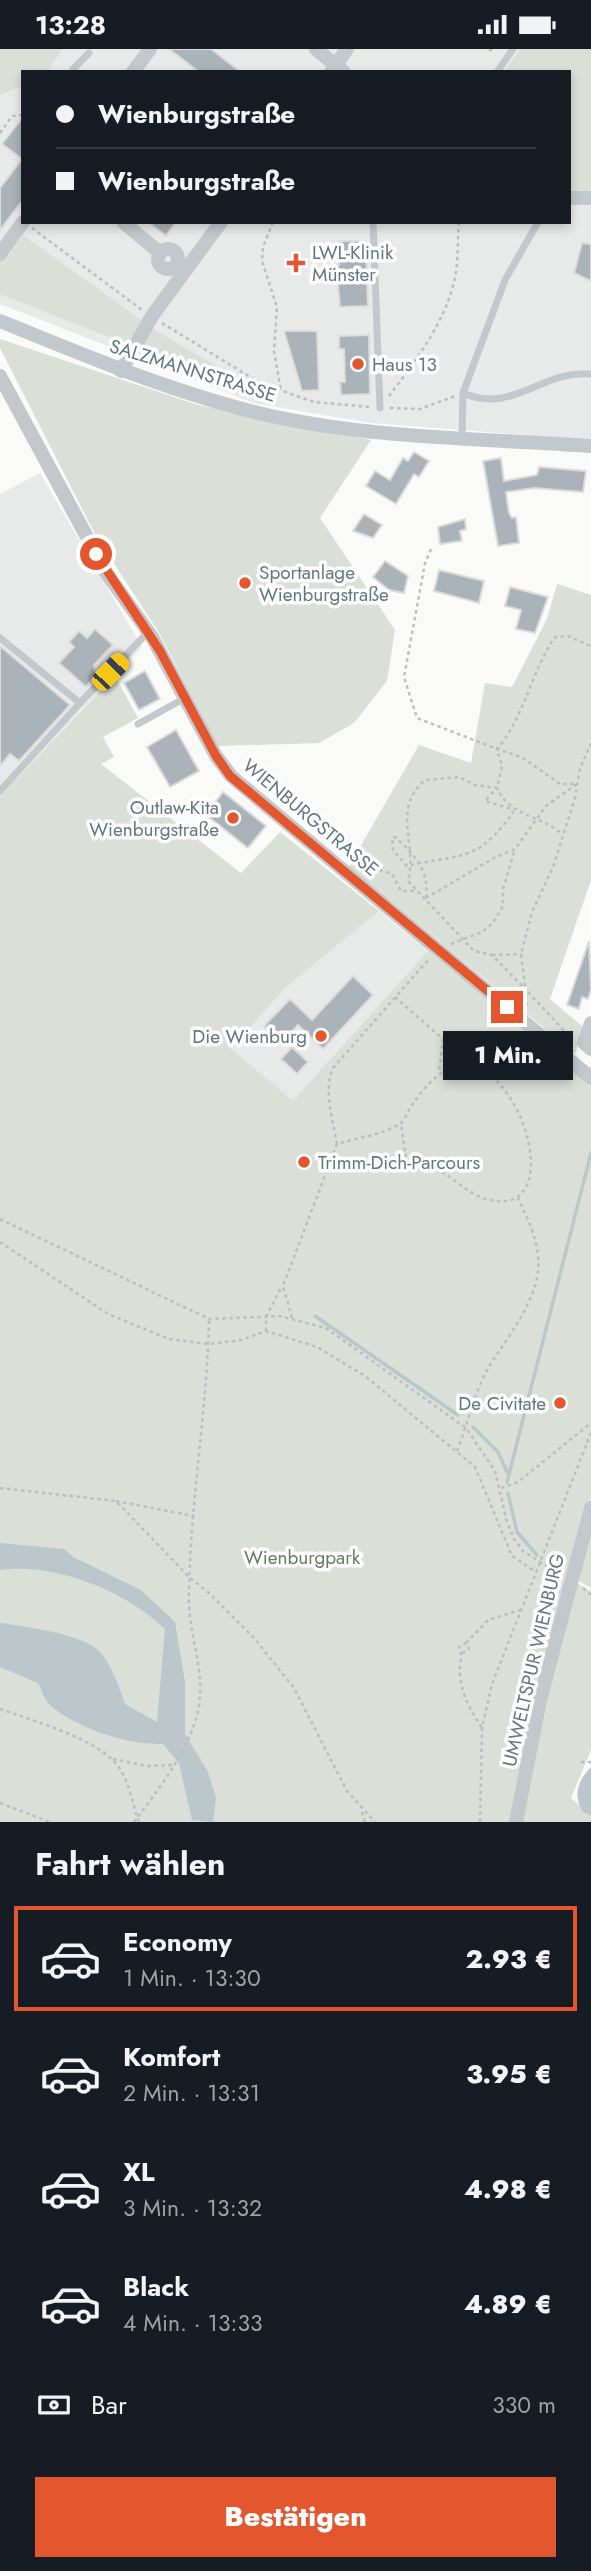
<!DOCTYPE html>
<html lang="de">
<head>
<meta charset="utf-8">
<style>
  body { margin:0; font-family:Jost,sans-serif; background:#20242c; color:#f1f3f6; height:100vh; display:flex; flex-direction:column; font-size:26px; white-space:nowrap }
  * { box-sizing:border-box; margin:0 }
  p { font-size:23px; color:#9ea1a6 }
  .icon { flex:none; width:38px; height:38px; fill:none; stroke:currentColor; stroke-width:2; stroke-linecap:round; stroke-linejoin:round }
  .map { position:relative; height:1773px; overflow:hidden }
  .sheet { display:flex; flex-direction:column; background:#171b24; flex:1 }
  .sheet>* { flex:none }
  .top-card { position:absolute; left:21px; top:21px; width:550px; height:154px; border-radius:0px; box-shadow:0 4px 10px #0003; display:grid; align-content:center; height:154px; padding:0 35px; background:#171b24 }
  .end { position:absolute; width:32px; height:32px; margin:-16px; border:9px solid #e4572e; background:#fff; box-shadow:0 0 0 4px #fff }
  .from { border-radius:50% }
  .bubble { position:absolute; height:49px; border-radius:0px; background:#171b24; box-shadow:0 4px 10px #0003; font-size:23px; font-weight:800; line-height:49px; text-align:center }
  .car { position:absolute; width:21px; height:42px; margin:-21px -10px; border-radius:9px; box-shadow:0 0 5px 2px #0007; background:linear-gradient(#f5c518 24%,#345 0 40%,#f5c518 0 76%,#345 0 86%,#f5c518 0) }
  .top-card b { display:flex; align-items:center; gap:24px; height:66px; font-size:26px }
  .top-card b+b { border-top:2px solid #363941 }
  .top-card i { width:18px; height:18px; background:#f1f3f6 }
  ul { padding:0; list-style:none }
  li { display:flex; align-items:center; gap:21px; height:105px; margin:0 14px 10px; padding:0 21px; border:4px solid transparent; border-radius:0px }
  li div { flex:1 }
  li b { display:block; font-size:26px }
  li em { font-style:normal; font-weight:800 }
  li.active { border-color:#e4572e }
  li>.icon { width:63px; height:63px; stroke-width:1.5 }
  h2 { padding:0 35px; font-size:32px; line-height:84px }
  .pay { display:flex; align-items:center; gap:18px; height:77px; padding:0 35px; font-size:26px }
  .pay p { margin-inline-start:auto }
  .button { display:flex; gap:14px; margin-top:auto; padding:14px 35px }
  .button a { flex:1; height:80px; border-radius:0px; background:#e4572e; color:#fff; font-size:28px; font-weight:800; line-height:80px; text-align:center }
  .status { display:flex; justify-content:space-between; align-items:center; height:49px; padding:0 35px; background:#171b24; direction:ltr }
  .status svg { height:19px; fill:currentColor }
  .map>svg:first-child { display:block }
  .built { fill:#e8e9e9; fill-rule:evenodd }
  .green { fill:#dadfd7 }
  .water { fill:#bbc7cb }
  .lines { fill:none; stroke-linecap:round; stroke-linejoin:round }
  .stream { stroke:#bbc7cb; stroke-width:3.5 }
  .building { fill:#aab3b9; stroke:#dcdcda; stroke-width:2 }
  .path { stroke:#bbbfc2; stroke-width:2.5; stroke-dasharray:3.5 3.5; stroke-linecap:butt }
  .service { stroke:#c3c8cc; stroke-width:7 }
  .minor { stroke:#c3c8cc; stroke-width:14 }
  .route { stroke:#e4572e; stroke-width:9 }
  .poi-dot { fill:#e4572e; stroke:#fff; stroke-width:2.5 }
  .labels { text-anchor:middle; stroke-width:7; stroke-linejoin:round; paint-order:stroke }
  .poi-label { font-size:19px; fill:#657683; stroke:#fff; text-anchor:start }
  .street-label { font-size:19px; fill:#657683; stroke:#fff }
  .park-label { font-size:19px; fill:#687a64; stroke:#fff }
</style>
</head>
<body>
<div class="status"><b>13:28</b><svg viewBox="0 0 49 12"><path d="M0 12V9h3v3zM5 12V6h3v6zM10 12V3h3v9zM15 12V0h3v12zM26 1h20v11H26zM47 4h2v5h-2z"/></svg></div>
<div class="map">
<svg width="591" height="1773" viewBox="0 0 591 1773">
  <rect width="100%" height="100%" fill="#fafaf8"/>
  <!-- built -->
  <g class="built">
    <path d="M0 0H591V391L371 374 254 354 0 255ZM23 23H569V173H23Z"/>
    <path d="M40 424 142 598 0 747V445Z"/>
    <path d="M379 862 428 902 293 1053 230 1000 285 939Z"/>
  </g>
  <!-- green -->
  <g class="green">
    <path d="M0 0H62L47 23H23V36L0 46Z"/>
    <path d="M520 0H591V145H569V23H504Z"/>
    <path d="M23 186 155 281 257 341 256 346 0 245V201L8 207Z"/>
    <path d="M0 290 198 356 371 391 320 469 395 581 387 632 354 674 319 694 218 697 158 582 96 487 0 299Z"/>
    <path d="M557 535 591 546V831L550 950 584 979 575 1005 349 817 419 696 471 714 485 634 512 638 547 570Z"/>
    <path d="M115 627 138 669 103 688 114 708 101 715 241 824 280 783 379 862 285 939 231 1000 293 1052 428 902 591 1037V1448L567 1529 591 1542V1701L571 1749 591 1767V1773H0V747Z"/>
    <path d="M591 1478V1539L574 1529Z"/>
  </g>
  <!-- water -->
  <g class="water">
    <path d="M0 1494 64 1500 73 1508 141 1541 175 1573 185 1633V1685L208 1723 216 1749 213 1773 192 1771 179 1714 163 1695C127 1696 80 1680 52 1658 45 1653 42 1641 38 1634L0 1618V1574C23 1577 83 1585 99 1602 112 1616 119 1638 125 1655L157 1673 165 1580C126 1542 55 1513 0 1521Z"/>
    <path d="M591 1718V1767L582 1762C573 1745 578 1731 591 1718Z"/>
  </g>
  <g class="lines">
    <!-- stream -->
    <g class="stream">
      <path d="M315 1267 458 1366"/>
      <path d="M473 1378 498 1403 507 1423"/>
      <path d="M507 1433 591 1104"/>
      <path d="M508 1444 517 1483 537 1506"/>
    </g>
  </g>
  <!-- building -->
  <g class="building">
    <path d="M169 0H211L241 23H199Z"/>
    <path d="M23 68V151L0 181V139L22 110 2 95Z"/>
    <path d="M148 173H176L166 187Z"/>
    <path d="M338 192H366L368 257 340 258 336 217 339 216Z"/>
    <path d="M582 194 591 195V232L574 224Z"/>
    <path d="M284 282H317L319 341 302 342Z"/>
    <path d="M369 286 370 345 341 346 340 333H345L344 300H339V287Z"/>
    <path d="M414 403 429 412 419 428 414 425 396 455 366 437 375 422 390 431 403 409 408 412Z"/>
    <path d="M501 409 504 432 537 426 539 418 586 422 583 443 534 439 506 443 509 464 512 469 516 468 519 494 498 497 483 412Z"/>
    <path d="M364 465 382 476 373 489 353 482Z"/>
    <path d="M465 470 466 480 460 482 462 492 440 495 438 478Z"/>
    <path d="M385 512 408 527 404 544 389 541 373 528Z"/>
    <path d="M439 521 484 532 479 554 434 542Z"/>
    <path d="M510 538 548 548 535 584 516 580 521 561 505 557Z"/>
    <path d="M95 580 113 596 94 616 96 626 86 638 59 614 74 598 69 593 79 582 87 589Z"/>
    <path d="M0 597 70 656 19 712 10 705 0 717Z"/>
    <path d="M145 622 160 650 139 661 124 634Z"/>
    <path d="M176 681 199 722 170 738 147 698Z"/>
    <path d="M223 743 266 777 248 799 201 762 209 753 213 756Z"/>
    <path d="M589 892 591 941 588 950 582 948 579 960 567 956Z"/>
    <path d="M353 927 373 946 323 1000 298 976 282 994 264 977 290 950 312 971Z"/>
    <path d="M292 998 308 1013 297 1025 281 1010Z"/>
  </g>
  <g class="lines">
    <!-- path -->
    <g class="path">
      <path d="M489 2 493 0"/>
      <path d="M0 84 12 67 23 66"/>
      <path d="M273 173 263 198 262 212 277 258 274 302 281 342"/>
      <path d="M32 179 142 261"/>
      <path d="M162 274 260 334 314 353 370 358"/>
      <path d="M389 347C414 314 444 275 454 233 459 213 457 193 459 173"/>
      <path d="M390 359 420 360 455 347"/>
      <path d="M431 500 425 514 404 628 417 669 497 700C525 667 531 623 555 588L568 587 591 597"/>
      <path d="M360 819 364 816 392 825 401 842H416"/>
      <path d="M426 849 494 809 515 800 546 757 577 735H560L523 709 497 700 502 717 497 739 475 736 459 728 425 731C391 760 418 797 408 832L474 902 492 906 526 941 527 959"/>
      <path d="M426 849C430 822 414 805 395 788L392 789 393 801 407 817 420 814C472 805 480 807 513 764L512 760 485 752 497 739C510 768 541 766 562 785"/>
      <path d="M451 895 482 883 493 874 503 857V840L515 800"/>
      <path d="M492 906 521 905"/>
      <path d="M525 937 521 905 532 863 553 818 575 749 580 719 591 694"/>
      <path d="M528 943 571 989"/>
      <path d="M395 948 443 990 439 1023"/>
      <path d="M489 1024 517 984"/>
      <path d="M337 1095C333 1071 323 1041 333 1019L429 910"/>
      <path d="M0 1170 209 1270 279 1267 326 1279 466 1379 495 1422 507 1473 514 1490 523 1502 559 1525"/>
      <path d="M0 1193 108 1265 169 1290 208 1295 241 1291 266 1282 317 1298 365 1327 475 1418 512 1507 536 1523"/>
      <path d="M292 1269 283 1237 337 1095C356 1089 381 1086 398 1076 404 1073 407 1065 410 1059 423 1040 441 1015 467 1017 526 1022 566 1173 486 1150 471 1146 458 1133 445 1125 432 1118 419 1117 406 1109L401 1075"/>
      <path d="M266 1282V1268L282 1237"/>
      <path d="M457 1402C467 1377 473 1349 485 1325 491 1313 500 1301 508 1289 545 1232 548 1210 518 1149"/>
      <path d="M0 1439 116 1452 190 1529 208 1543 255 1590 294 1639 347 1742 375 1773"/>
      <path d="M501 1439 518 1433 591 1374"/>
      <path d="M116 1452 194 1467"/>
      <path d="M583 1539 591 1546"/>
      <path d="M466 1594 488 1571 520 1561"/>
      <path d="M462 1604 469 1600 466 1594 459 1598C464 1607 458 1616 460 1626 462 1647 471 1662 482 1679"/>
      <path d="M0 1660C31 1671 98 1690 118 1717 130 1734 132 1754 139 1773"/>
      <path d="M113 1710 148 1717 172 1716"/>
      <path d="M581 1713H591"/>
      <path d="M0 1754 50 1773"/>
      <path d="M362 1763 365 1773"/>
      <path d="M134 1773C156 1744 184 1708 195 1673 210 1627 188 1591 189 1547 190 1454 207 1363 209 1270"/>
      <path d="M480 1773 482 1679 492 1635 591 1384"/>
    </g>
    <!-- service -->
    <g class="service">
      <path d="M76 23 73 20 89 4"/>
      <path d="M497 23 513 0"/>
      <path d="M373 173 380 359"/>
      <path d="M463 344C513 366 542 320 591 325"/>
      <path d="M462 388 463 344 505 231 538 173"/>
      <path d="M0 589 80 654 148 583"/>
      <path d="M138 675 185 649"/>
      <path d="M0 742 80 654"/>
    </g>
    <!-- minor -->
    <g class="minor">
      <path d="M316 0 344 23"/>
      <path d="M133 23 150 0"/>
      <path d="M331 23 347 0"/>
      <path d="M569 149H591"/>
      <path d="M123 173 160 204"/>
      <circle cx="168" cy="210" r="10"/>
      <path d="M0 205 23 173"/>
      <path d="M0 272C83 306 167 341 254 363 364 390 479 389 591 397"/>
      <path d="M121 322 152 267 221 173"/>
      <path d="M0 327 107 525 152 588 216 707 231 727 591 1029"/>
      <path d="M591 974 584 994 591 1000"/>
      <path d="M516 1773 540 1651 591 1459"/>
    </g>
  </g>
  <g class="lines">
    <!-- route -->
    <path class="route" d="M96 505 160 602 216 707 230 727 507 958"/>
  </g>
  <!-- markers -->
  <g class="poi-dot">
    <path d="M292.5 203.5h7v7h7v7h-7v7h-7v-7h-7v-7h7z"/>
    <circle cx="358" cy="315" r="7"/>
    <circle cx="245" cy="534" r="7"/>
    <circle cx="233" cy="769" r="7"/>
    <circle cx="321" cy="987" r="7"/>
    <circle cx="304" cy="1113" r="7"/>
    <circle cx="560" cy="1354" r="7"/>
  </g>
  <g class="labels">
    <!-- poi labels -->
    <g class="poi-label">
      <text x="312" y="210">LWL-Klinik<tspan x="312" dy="22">Münster</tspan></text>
      <text x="372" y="322">Haus 13</text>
      <text x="259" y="530">Sportanlage<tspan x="259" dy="22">Wienburgstraße</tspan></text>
      <text x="219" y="765" text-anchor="end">Outlaw-Kita<tspan x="219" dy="22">Wienburgstraße</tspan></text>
      <text x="307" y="994" text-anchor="end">Die Wienburg</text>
      <text x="318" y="1120">Trimm-Dich-Parcours</text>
      <text x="546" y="1361" text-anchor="end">De Civitate</text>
    </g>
    <!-- street labels -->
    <g class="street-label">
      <text transform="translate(193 321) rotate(17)" y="7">SALZMANNSTRASSE</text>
      <text transform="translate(311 768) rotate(40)" y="7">WIENBURGSTRASSE</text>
      <text transform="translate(533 1611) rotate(-77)" y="7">UMWELTSPUR WIENBURG</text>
    </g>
    <!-- park labels -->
    <g class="park-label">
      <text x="302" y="1515">Wienburgpark</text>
    </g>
  </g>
</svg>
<i class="end from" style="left:96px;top:505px"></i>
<i class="end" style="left:507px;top:958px"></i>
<div class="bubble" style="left:443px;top:982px;width:130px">1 Min.</div>
<i class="car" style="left:110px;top:623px;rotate:44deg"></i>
<div class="top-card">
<b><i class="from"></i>Wienburgstraße</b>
<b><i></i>Wienburgstraße</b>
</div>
</div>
<section class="sheet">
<h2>Fahrt wählen</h2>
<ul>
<li class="active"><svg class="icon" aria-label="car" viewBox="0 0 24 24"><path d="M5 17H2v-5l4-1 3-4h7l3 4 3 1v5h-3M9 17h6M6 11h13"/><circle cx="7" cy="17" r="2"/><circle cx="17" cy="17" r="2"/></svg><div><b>Economy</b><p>1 Min. · 13:30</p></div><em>2.93 €</em></li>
<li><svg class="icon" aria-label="car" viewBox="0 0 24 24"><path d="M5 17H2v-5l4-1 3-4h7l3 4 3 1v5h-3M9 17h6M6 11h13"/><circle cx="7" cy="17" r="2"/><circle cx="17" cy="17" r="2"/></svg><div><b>Komfort</b><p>2 Min. · 13:31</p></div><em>3.95 €</em></li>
<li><svg class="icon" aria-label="car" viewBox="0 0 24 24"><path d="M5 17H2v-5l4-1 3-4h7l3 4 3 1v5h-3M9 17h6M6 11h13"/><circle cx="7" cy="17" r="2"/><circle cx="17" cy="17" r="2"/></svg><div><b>XL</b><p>3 Min. · 13:32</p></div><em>4.98 €</em></li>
<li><svg class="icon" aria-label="car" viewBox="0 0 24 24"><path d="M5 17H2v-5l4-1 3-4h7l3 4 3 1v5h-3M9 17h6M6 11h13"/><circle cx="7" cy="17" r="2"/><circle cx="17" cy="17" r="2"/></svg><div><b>Black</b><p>4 Min. · 13:33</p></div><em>4.89 €</em></li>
</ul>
<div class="pay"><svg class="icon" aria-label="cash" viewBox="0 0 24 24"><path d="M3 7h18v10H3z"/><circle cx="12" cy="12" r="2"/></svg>Bar<p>330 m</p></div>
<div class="button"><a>Bestätigen</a></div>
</section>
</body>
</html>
